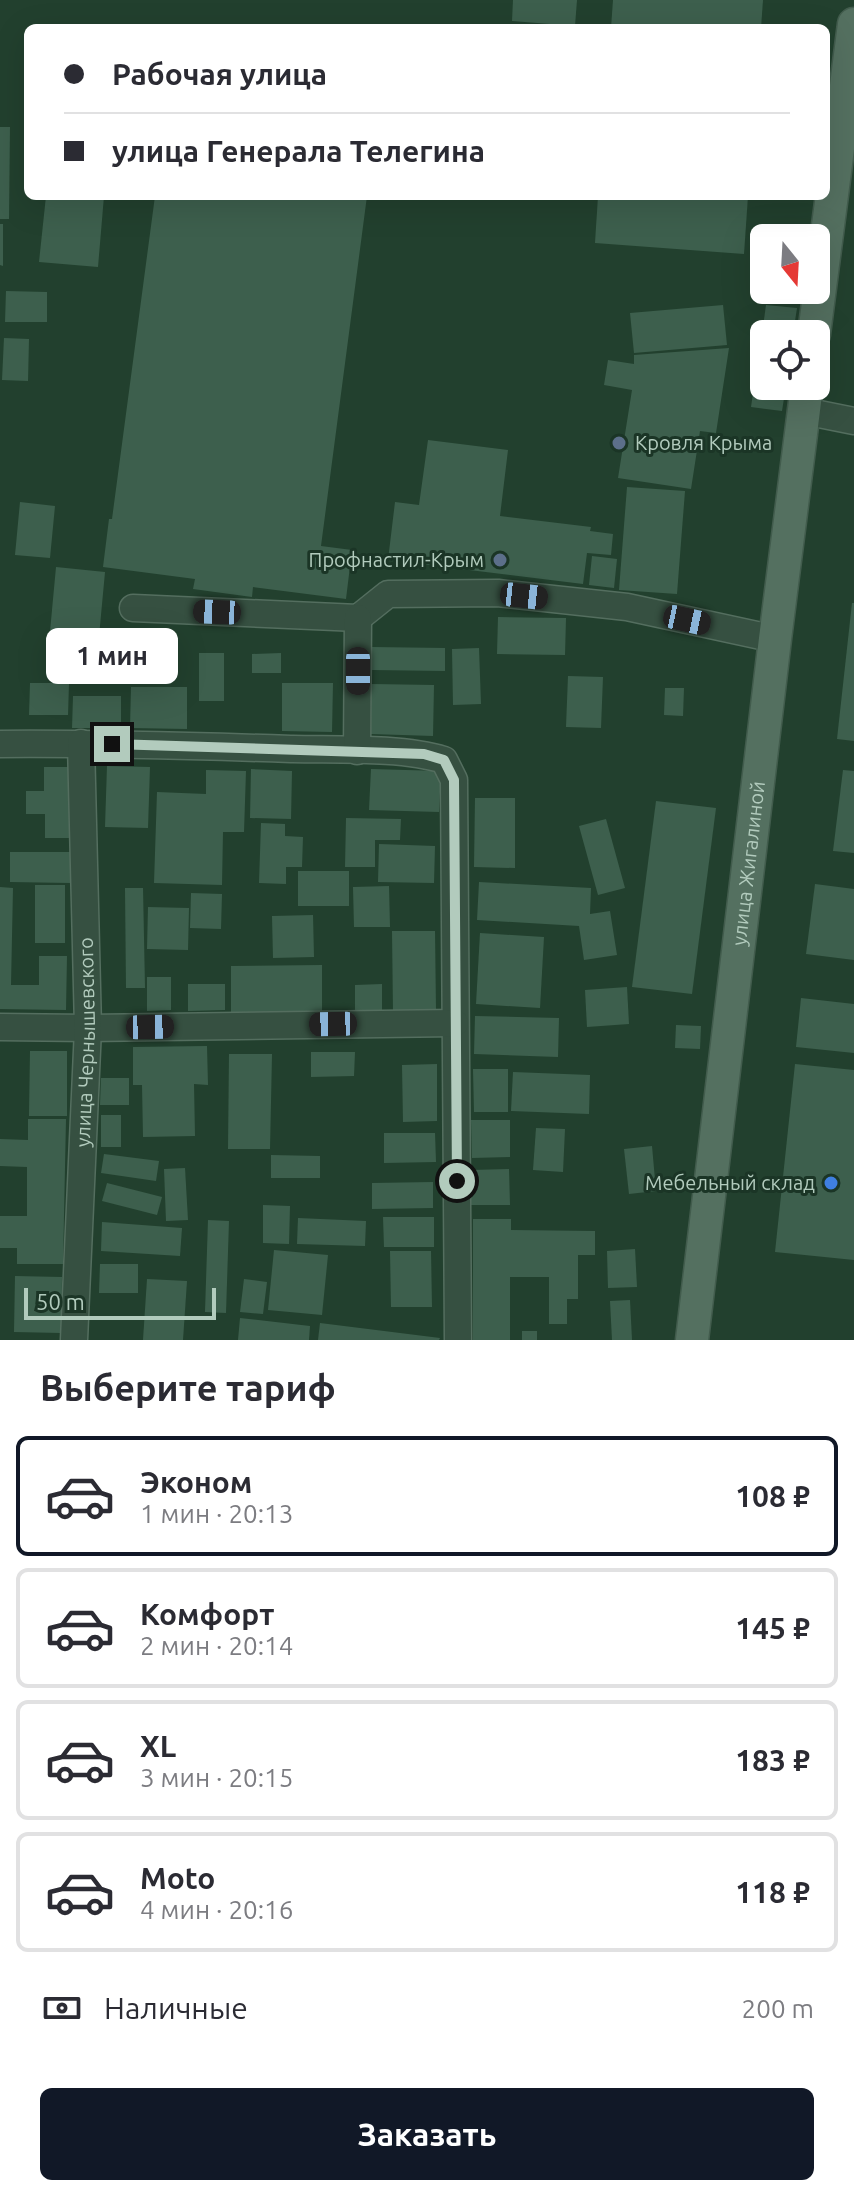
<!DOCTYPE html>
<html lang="ru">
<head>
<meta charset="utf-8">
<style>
  body { margin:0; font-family:Ubuntu,sans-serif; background:#f2f2f3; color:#2b2b33; height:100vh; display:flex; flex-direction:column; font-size:30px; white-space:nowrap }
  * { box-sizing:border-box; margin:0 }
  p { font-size:26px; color:#7c7c81 }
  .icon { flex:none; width:44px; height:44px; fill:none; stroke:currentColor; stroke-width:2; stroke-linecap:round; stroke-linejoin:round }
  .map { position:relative; height:1340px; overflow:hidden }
  .panel { display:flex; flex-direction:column; background:#fff; flex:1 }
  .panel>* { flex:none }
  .hud { position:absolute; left:24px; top:24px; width:806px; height:176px; border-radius:12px; box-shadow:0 8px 32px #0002; display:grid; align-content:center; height:176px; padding:0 40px; background:#fff }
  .needle { width:52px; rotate:162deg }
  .fabs { position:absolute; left:750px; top:224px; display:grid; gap:16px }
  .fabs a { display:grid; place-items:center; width:80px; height:80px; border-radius:12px; background:#fff; box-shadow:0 8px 32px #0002; font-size:40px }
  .scale { position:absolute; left:24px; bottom:20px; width:192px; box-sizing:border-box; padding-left:8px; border:4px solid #b2cbbd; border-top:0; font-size:22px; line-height:28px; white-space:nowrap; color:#b2cbbd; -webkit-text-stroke:6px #1b3526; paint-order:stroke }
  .end { position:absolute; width:36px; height:36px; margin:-18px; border:10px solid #b2cbbd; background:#111; box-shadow:0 0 0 4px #111 }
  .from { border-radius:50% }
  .bubble { position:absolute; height:56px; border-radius:12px; background:#fff; box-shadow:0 8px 32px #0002; font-size:26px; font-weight:700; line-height:56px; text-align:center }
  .car { position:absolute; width:24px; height:48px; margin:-24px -12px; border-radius:10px; box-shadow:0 0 6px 2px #0007; background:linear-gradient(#222 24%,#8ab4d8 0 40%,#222 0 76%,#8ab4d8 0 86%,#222 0) }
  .hud b { display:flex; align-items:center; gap:28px; height:76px; font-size:30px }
  .hud b+b { border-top:2px solid #e1e1e2 }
  .hud i { width:20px; height:20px; background:#2b2b33 }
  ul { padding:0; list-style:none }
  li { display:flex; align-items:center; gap:24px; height:120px; margin:0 16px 12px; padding:0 24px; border:4px solid #e1e1e2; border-radius:12px }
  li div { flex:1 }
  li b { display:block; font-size:30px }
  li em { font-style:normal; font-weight:700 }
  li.current { border-color:#111827 }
  li>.icon { width:72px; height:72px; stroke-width:1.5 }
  h2 { padding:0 40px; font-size:36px; line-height:96px }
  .pay { display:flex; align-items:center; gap:20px; height:88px; padding:0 40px; font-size:30px }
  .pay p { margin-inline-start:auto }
  .button { display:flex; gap:16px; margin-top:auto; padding:16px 40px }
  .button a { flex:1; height:92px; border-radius:12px; background:#111827; color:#fff; font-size:32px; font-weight:700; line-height:92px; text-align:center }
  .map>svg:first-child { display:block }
  .building { fill:#3d5f4d }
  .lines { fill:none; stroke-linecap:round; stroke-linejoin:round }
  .minor-casing { stroke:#546e5f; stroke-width:29 }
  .major-casing { stroke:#425c4d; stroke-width:35 }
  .minor { stroke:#365041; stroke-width:26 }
  .major { stroke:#547060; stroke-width:32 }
  .route { stroke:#b2cbbd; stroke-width:10 }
  .service-dot { fill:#5c6f8a; stroke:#1b3526; stroke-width:3 }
  .shop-dot { fill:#3f7fe0; stroke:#1b3526; stroke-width:3 }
  .labels { text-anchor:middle; stroke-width:6; stroke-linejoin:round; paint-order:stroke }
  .poi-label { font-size:20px; fill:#b2cbbd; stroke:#1b3526; text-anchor:end }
  .street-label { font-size:20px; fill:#b2cbbd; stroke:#1b3526 }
</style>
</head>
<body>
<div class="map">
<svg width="854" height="1340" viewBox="0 0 854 1340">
  <rect width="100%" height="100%" fill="#22402e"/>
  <!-- building -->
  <g class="building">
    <path d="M513 0H577L575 26 512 21Z"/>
    <path d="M613 0H763L761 28H611Z"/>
    <path d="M0 127H10L9 219H0Z"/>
    <path d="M46 196H104L98 267 39 262Z"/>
    <path d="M155 196H367L321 546 352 550 346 599 253 587 252 597 193 589 195 579 103 567 109 519H112Z"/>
    <path d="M598 196H748L744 254 595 243Z"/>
    <path d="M0 224H3V266L0 265Z"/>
    <path d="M6 291 47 292V322H5Z"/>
    <path d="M723 305 727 345 634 353 630 313Z"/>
    <path d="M766 305 797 308 793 334H762Z"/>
    <path d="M4 338 29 339 28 381 2 380Z"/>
    <path d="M729 348 716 433 700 431 691 489 618 478 632 390 604 385 608 360 634 364V355Z"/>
    <path d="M758 359 764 360V386H786L782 411 751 407Z"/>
    <path d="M428 440 508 450 500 516 591 527 590 531 613 534 611 555 587 553 583 584 388 560 395 502 419 505Z"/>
    <path d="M627 487 685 491 677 594 619 590Z"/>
    <path d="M20 502 55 506 50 558 15 555Z"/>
    <path d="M592 556 617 559 614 588 589 585Z"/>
    <path d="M56 567 105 572 97 658 48 653Z"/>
    <path d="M852 603H854V741L837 739Z"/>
    <path d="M498 617 566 618 565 655 497 654Z"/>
    <path d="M372 647 445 648V671L372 670Z"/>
    <path d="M479 648 481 704 453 705 452 649Z"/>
    <path d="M177 652V678H139V653Z"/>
    <rect x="199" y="653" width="25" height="48"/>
    <path d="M281 653V673H252V654Z"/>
    <path d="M568 676 603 677 601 728 566 727Z"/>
    <path d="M30 683H69L68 715H29Z"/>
    <path d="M282 683H333L332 732 282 731Z"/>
    <path d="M372 684 434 685 433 736 371 734Z"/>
    <path d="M131 687H187V729L130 728Z"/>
    <path d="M665 688H684L683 716 664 715Z"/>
    <path d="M73 696H121V728H72Z"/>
    <path d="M107 766 150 767 148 828 105 827Z"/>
    <path d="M44 767H69V838H45V814H26V791H44Z"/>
    <path d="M251 769 292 771 291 819 250 818Z"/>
    <path d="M371 769 441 771 439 812 369 810Z"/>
    <path d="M206 770 246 771 244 832H223L222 885 154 883 157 792 206 794Z"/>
    <path d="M843 770 854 771V853L833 851Z"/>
    <path d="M475 798H515V868L474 867Z"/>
    <path d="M656 801 716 808 692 994 632 987Z"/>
    <path d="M346 818 401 819 400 840H375V867H345Z"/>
    <path d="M606 819 625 888 598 895 579 826Z"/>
    <path d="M261 823 285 824V836L303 837 302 867H286V884L259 883Z"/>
    <path d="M379 844 435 846 434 883 378 882Z"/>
    <path d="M10 852H70V883L10 882Z"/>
    <rect x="298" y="871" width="51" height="35"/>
    <path d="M479 882 591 888 590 914 610 911 617 955 584 960 579 926 477 920Z"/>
    <path d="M815 884 854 889V960L806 954Z"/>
    <rect x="35" y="885" width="30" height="58"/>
    <path d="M389 886 390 927H354L353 887Z"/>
    <path d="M0 887 13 888 11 985H39V956H67L66 1010 0 1009Z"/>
    <path d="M125 888H143L145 988H126Z"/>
    <path d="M191 893 222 894 221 929 190 928Z"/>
    <path d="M148 907 189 908 188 950 147 949Z"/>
    <path d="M313 915 314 957 273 958 272 916Z"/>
    <path d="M392 931H435L436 1011 393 1012Z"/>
    <path d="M480 933 544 937 540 1008 476 1004Z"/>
    <path d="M322 965V1013L231 1014V966Z"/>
    <path d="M147 977H171V1010L147 1011Z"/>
    <path d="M188 984H225V1010L188 1011Z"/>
    <path d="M382 984V1013L355 1014V985Z"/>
    <path d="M627 987 629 1024 587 1027 585 990Z"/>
    <path d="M801 998 854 1004V1053L796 1047Z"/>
    <path d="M475 1016 559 1018 558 1057 474 1054Z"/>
    <path d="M676 1025 701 1026 700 1049 675 1048Z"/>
    <path d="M207 1046 208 1085 194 1084 195 1136 143 1137 142 1085H133V1047Z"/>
    <path d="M30 1051H67V1116H29Z"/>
    <path d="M311 1052H355L354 1076 311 1077Z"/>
    <path d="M229 1054H272L270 1149H228Z"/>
    <path d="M437 1064V1121L403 1122 402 1065Z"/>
    <path d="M795 1064 854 1070V1260L775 1252Z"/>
    <path d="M473 1069H508V1112H474Z"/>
    <path d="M513 1072 590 1075 589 1114 511 1111Z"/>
    <path d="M101 1078H129V1105H100Z"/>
    <rect x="101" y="1115" width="20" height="32"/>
    <path d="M28 1119H66L63 1264H17V1248H0V1216H27V1167L0 1166V1139L28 1140Z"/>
    <path d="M471 1120H510V1157L472 1158Z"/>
    <path d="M536 1128 565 1129 563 1172 533 1170Z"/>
    <path d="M384 1133H435L436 1162 384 1163Z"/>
    <path d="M652 1146 656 1191 629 1194 624 1149Z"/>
    <path d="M104 1154 159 1161 156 1181 101 1173Z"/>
    <path d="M271 1155 320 1156V1178H271Z"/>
    <path d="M185 1168 188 1220 166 1221 164 1169Z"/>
    <path d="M509 1169 510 1205H471V1170Z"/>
    <path d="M433 1182V1208L372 1209V1183Z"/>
    <path d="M107 1183 162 1197 157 1215 102 1201Z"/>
    <path d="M263 1205 290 1206 289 1244 263 1243Z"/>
    <path d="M383 1217H434V1247H384Z"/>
    <path d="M298 1218 366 1221 365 1246 297 1244Z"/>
    <path d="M473 1219H511V1230L595 1231V1255H578V1299H567V1324H549V1277H510V1340H473Z"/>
    <path d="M208 1220 229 1221 226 1313 205 1312Z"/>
    <path d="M102 1222 182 1228 180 1256 101 1251Z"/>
    <path d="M635 1249 637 1287 608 1288 607 1251Z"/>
    <path d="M274 1250 328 1255 322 1315 268 1310Z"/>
    <path d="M390 1251H431L432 1307H391Z"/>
    <path d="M100 1264H138V1293H99Z"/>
    <path d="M15 1276 62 1277 61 1333 14 1332Z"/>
    <path d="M147 1279 187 1281 183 1340H143Z"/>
    <path d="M244 1279 267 1282 263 1314 240 1312Z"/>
    <path d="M630 1300 632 1340H612L610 1301Z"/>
    <path d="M240 1318 310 1326 309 1340H238Z"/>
    <path d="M320 1323 440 1338 439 1340H318Z"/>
    <rect x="522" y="1331" width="15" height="9"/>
  </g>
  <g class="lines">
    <defs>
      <g id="minor">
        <path d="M804 411 854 421"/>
        <path d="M133 608 358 618 388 594 498 593 627 607 775 639"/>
        <path d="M0 744C98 743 195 746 293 749 338 750 402 747 444 760L454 780 458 1340"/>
        <path d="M357 751 358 618"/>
        <path d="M0 1027 88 1028 455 1023"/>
        <path id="s1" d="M74 1340 88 1028 81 743"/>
      </g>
      <g id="major">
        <path d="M814 334 854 24"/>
        <path id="s2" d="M692 1340 775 639 807 386"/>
      </g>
    </defs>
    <!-- minor casing -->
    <use href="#minor" class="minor-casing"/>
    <!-- major casing -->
    <use href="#major" class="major-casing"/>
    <!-- minor -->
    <use href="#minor" class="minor"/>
    <!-- major -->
    <use href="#major" class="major"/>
  </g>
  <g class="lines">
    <!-- route -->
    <path class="route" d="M112 744 424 754 444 760 454 780 457 1181"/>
  </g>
  <!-- markers -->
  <g class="service-dot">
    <circle cx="619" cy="443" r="8"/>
    <circle cx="500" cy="560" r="8"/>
  </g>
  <circle class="shop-dot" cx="831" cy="1183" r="8"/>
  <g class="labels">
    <!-- poi labels -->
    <g class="poi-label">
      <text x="635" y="450" text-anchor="start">Кровля Крыма</text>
      <text x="484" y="567">Профнастил-Крым</text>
      <text x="815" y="1190">Мебельный склад</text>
    </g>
    <!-- street labels -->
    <g class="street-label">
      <text dy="7" stroke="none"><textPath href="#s2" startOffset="480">улица Жигалиной</textPath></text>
      <text dy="7" stroke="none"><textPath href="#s1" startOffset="298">улица Чернышевского</textPath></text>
    </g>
  </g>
</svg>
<div class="fabs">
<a><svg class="needle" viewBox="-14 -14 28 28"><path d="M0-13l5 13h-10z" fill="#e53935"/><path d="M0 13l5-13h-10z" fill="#7c7c81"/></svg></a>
<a><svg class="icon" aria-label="locate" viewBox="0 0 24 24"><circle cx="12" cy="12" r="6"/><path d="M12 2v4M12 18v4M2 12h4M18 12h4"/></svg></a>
</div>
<div class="scale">50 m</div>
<i class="end from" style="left:457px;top:1181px"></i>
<i class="end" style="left:112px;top:744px"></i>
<div class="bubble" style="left:46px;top:628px;width:132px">1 мин</div>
<i class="car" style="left:524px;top:596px;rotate:96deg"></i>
<i class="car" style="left:217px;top:612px;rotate:272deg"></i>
<i class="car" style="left:687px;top:620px;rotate:102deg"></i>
<i class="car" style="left:358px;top:671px;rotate:180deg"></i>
<i class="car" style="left:333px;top:1024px;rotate:269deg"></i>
<i class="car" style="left:150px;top:1027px;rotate:89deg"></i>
<div class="hud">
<b><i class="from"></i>Рабочая улица</b>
<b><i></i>улица Генерала Телегина</b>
</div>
</div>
<section class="panel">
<h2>Выберите тариф</h2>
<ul>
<li class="current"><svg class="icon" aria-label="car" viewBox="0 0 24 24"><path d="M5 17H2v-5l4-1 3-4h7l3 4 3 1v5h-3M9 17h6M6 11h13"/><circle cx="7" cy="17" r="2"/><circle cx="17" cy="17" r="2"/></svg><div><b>Эконом</b><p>1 мин · 20:13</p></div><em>108 ₽</em></li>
<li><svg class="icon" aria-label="car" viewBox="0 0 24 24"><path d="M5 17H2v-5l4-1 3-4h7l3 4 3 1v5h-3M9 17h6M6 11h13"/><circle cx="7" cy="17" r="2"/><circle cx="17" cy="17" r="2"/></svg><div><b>Комфорт</b><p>2 мин · 20:14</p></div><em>145 ₽</em></li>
<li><svg class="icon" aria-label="car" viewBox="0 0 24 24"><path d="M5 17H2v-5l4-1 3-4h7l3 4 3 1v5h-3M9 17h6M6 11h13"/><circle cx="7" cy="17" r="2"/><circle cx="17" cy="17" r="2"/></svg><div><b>XL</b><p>3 мин · 20:15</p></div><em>183 ₽</em></li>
<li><svg class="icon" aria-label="car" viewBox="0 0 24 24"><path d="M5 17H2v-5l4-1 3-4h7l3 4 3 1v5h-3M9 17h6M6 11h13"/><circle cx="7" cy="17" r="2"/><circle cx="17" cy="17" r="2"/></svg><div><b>Moto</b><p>4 мин · 20:16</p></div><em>118 ₽</em></li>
</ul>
<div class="pay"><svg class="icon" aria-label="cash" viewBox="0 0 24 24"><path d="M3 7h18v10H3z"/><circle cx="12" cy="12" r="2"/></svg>Наличные<p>200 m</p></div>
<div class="button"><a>Заказать</a></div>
</section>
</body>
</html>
